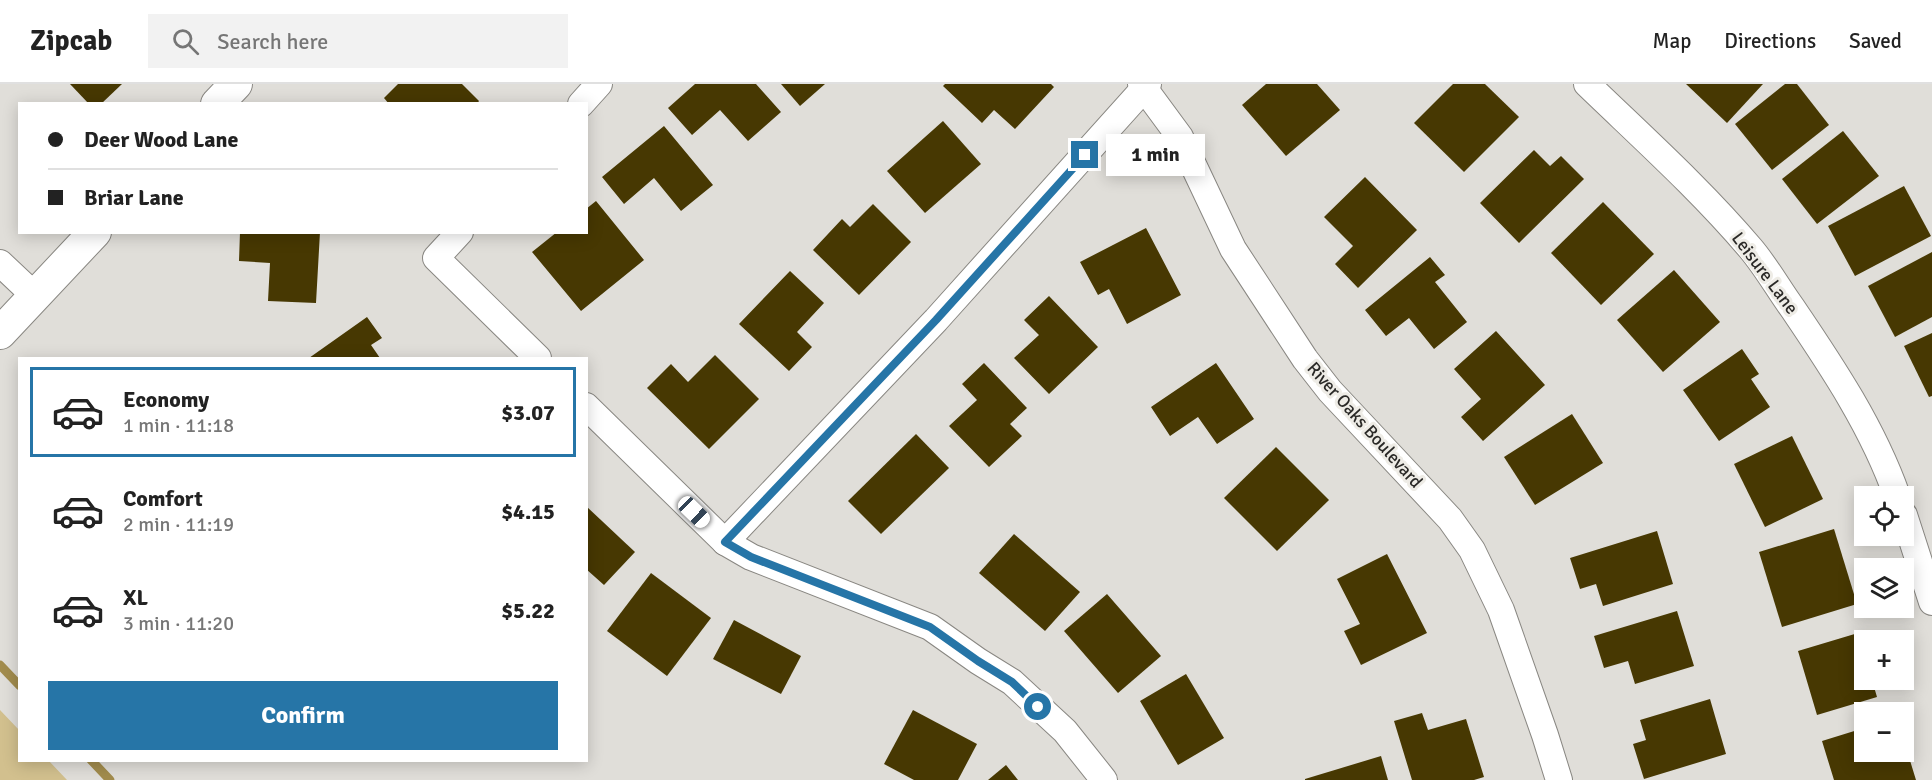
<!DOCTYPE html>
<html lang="en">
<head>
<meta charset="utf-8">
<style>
  body { margin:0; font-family:Signika,sans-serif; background:#f2f2f2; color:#222; height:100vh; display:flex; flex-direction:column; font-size:22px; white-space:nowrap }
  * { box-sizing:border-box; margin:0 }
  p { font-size:20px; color:#767676 }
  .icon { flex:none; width:33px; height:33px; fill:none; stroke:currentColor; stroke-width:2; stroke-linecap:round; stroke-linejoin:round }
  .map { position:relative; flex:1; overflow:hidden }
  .drawer { position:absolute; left:18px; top:273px; width:570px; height:405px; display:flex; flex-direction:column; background:#fff; border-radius:0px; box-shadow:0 3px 15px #0003 }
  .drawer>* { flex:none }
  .guide { position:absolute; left:18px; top:18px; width:570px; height:132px; border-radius:0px; box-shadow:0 3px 15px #0003; display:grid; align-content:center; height:132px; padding:0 30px; background:#fff }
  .buttons { position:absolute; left:1854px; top:402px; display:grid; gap:12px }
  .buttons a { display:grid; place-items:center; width:60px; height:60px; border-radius:0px; background:#fff; box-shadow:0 3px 15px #0003; font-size:30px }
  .end { position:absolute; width:27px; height:27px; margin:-14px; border:8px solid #2675a7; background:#fff; box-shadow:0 0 0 3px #fff }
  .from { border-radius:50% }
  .bubble { position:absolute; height:42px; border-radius:0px; background:#fff; box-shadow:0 3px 15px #0003; font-size:20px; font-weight:700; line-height:42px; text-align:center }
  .car { position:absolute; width:18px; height:36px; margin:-18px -9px; border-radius:8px; box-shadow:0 0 4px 2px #0007; background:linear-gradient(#fff 24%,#345 0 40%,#fff 0 76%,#345 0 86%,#fff 0) }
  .guide b { display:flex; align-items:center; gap:21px; height:57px; font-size:22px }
  .guide b+b { border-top:2px solid #e0e0e0 }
  .guide i { width:15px; height:15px; background:#222 }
  ul { padding:10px 0 0; list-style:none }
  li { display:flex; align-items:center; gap:18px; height:90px; margin:0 12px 9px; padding:0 18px; border:3px solid transparent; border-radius:0px }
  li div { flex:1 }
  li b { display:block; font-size:22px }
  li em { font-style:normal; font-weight:700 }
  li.selected { border-color:#2675a7 }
  li>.icon { width:54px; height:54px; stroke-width:1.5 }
  .cta { display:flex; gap:12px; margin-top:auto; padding:12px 30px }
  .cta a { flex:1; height:69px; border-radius:0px; background:#2675a7; color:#fff; font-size:24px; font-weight:700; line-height:69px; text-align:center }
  header { display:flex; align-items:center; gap:36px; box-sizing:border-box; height:84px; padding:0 30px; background:#fff; border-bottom:2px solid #e0e0e0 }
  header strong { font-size:28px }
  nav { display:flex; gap:33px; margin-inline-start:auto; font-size:21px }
  .search { width:420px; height:54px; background:#f2f2f2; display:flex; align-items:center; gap:15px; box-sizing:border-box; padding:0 21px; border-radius:0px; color:#767676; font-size:22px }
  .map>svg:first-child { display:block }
  .grass { fill:#d2c08e }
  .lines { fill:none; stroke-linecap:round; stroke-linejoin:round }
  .stream { stroke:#a28c4d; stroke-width:9 }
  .building { fill:#473802 }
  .minor-casing { stroke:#898782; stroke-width:28 }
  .tertiary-casing { stroke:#898782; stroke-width:34 }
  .minor { stroke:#fff; stroke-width:26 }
  .tertiary { stroke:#fff; stroke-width:32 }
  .route { stroke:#2675a7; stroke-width:8 }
  .labels { text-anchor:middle; stroke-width:6; stroke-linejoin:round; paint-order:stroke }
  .street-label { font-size:18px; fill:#2a2927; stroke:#eeece6 }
</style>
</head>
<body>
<header>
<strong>Zipcab</strong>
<div class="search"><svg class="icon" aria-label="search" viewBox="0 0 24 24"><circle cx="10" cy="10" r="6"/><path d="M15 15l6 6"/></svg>Search here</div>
<nav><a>Map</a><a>Directions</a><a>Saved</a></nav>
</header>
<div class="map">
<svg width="1932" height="696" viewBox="0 0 1932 696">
  <rect width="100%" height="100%" fill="#e0ded9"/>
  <!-- grass -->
  <path class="grass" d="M0 626 19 646 20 676 49 677 67 696H0Z"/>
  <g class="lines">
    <!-- stream -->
    <g class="stream">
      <path d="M0 581 20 602"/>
      <path d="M91 676 110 696"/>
    </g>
  </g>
  <!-- building -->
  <g class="building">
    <path d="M70 0H122L101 20H89Z"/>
    <path d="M398 0H462L479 17 477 20H389L384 14Z"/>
    <path d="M695 0H756L781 28 748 57 720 26 692 51 668 24Z"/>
    <path d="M781 0H825L800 22Z"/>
    <path d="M945 0H1051L1054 3 1015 45 994 26 982 39 943 2Z"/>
    <path d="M1266 0H1317L1340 26 1286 72 1242 21Z"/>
    <path d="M1453 0H1485L1519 33 1464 88 1414 39Z"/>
    <path d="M1686 0H1763L1727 39Z"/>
    <path d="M1785 0H1797L1829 41 1772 86 1735 40Z"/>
    <path d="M943 37 981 80 925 129 887 87Z"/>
    <path d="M664 42 713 101 681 127 654 94 624 120 602 93Z"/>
    <path d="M1843 47 1879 92 1817 140 1782 95Z"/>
    <path d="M1534 66 1550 82 1561 72 1584 95 1519 159 1480 119Z"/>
    <path d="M1365 93 1417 146 1358 204 1335 180 1353 162 1324 133Z"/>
    <path d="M1904 102 1931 152 1855 192 1828 142Z"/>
    <path d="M596 117 644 176 581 227 532 168 557 148H586V125Z"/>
    <path d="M1603 118 1654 170 1601 221 1551 169Z"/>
    <path d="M873 120 911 158 859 211 813 166 842 135 850 143Z"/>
    <path d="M1146 144 1181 211 1127 240 1109 205 1098 211 1080 178Z"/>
    <path d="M240 148H320L316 219 268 217 270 179 239 177Z"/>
    <path d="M1932 168V233L1895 253 1868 202Z"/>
    <path d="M1430 173 1445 191 1435 198 1467 238 1434 265 1409 234 1386 252 1365 226Z"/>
    <path d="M1674 186 1720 238 1663 288 1617 236Z"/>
    <path d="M790 187 824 219 797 248 812 263 789 287 739 240Z"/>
    <path d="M1049 212 1098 263 1049 310 1014 274 1039 251 1024 236Z"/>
    <path d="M367 233 382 254 371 261 380 274H309Z"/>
    <path d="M1496 247 1545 301 1483 357 1461 333 1481 315 1454 285Z"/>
    <path d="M1932 249V312L1929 313 1904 262Z"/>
    <path d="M1742 265 1759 290 1751 295 1770 323 1719 357 1683 306Z"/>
    <path d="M715 271 759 315 709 365 647 304 671 280 688 298Z"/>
    <path d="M984 279 1027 324 1010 340 1022 352 989 383 949 342 977 316 962 300Z"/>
    <path d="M1216 279 1254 335 1217 360 1198 333 1170 352 1151 323Z"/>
    <path d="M1572 330 1603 379 1535 421 1504 373Z"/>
    <path d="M916 350 949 384 881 450 848 417Z"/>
    <path d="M1792 352 1823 415 1765 443 1734 380Z"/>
    <path d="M1276 363 1329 416 1277 467 1224 414Z"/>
    <path d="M586 422 635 468 604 501 586 485Z"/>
    <path d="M1834 445 1857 520 1782 543 1759 468Z"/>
    <path d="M1657 447 1673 500 1603 522 1596 500 1580 505 1570 474Z"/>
    <path d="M1014 450 1080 508 1045 547 979 489Z"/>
    <path d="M1387 470 1427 549 1361 581 1344 547 1360 540 1337 495Z"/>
    <path d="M651 489 711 534 667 592 607 547Z"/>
    <path d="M1107 510 1161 572 1118 609 1064 547Z"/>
    <path d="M1677 527 1694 582 1635 600 1628 577 1604 584 1594 552Z"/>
    <path d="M734 536 801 572 781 610 713 575Z"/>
    <path d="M1868 546 1872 556H1864V596H1872L1877 613 1817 631 1798 567Z"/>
    <path d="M1186 590 1224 654 1178 681 1140 617Z"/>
    <path d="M1710 615 1726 670 1644 695 1633 660 1646 656 1640 636Z"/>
    <path d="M913 626 977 660 958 696H914L884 680Z"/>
    <path d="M1422 629 1428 646 1466 635 1484 693 1474 696H1412L1394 637Z"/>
    <path d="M1864 644V668H1877L1880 678 1908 670 1916 696H1834L1822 657Z"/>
    <path d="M1381 672 1388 696H1305V695Z"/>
    <path d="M1006 681 1018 696H988Z"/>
  </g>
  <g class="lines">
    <defs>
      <g id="minor">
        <path d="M1141 0 1180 53 1233 165 1305 275 1330 307 1450 435 1472 466 1501 526 1545 651 1559 696"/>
        <path d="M1587 0C1643 54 1701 106 1751 165 1767 184 1779 206 1793 225 1833 284 1873 344 1897 412"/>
        <path d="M581 20 599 0"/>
        <path d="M460 148 436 174 538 274"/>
        <path d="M0 179 35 212"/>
        <path d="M586 322 725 458 751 473 930 543 978 577 1012 598 1065 647 1104 696"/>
        <path d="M1904 431 1932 518"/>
        <path d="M725 458 936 236 1148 0"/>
      </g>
      <g id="tertiary">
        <path d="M217 20 236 0"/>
        <path d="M0 249 95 148"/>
      </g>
    </defs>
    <!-- minor casing -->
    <use href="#minor" class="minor-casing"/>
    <!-- tertiary casing -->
    <use href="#tertiary" class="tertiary-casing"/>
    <!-- minor -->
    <use href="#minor" class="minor"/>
    <!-- tertiary -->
    <use href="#tertiary" class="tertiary"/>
  </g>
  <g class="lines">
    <!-- route -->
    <path class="route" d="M1038 623 1012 598 978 577 930 543 751 473 725 458 936 236 1085 71"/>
  </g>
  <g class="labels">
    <!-- street labels -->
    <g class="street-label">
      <text transform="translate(1765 189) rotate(53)" y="6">Leisure Lane</text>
      <text transform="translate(1365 341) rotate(48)" y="6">River Oaks Boulevard</text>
    </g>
  </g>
</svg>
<div class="buttons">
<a><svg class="icon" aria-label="locate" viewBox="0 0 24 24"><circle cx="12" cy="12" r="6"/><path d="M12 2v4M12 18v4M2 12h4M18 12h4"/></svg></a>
<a><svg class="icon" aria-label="layers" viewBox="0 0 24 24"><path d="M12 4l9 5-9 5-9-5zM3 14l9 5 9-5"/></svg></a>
<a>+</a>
<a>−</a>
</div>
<i class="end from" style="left:1038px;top:623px"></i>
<i class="end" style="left:1085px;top:71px"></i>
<div class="bubble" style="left:1106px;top:50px;width:99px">1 min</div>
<i class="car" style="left:694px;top:428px;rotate:134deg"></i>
<div class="guide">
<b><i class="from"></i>Deer Wood Lane</b>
<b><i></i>Briar Lane</b>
</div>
<section class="drawer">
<ul>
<li class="selected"><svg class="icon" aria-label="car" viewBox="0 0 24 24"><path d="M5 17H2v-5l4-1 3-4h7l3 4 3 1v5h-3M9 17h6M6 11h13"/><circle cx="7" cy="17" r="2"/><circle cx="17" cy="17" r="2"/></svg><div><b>Economy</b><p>1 min · 11:18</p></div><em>$3.07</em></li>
<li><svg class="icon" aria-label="car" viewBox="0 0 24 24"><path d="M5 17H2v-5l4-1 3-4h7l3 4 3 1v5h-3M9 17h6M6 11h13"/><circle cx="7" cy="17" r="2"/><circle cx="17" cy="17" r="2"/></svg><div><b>Comfort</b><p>2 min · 11:19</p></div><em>$4.15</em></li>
<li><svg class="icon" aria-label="car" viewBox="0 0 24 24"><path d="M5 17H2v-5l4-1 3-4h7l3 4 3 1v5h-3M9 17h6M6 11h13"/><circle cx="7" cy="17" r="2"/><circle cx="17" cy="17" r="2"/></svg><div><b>XL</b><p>3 min · 11:20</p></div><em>$5.22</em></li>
</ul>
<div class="cta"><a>Confirm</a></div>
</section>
</div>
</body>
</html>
